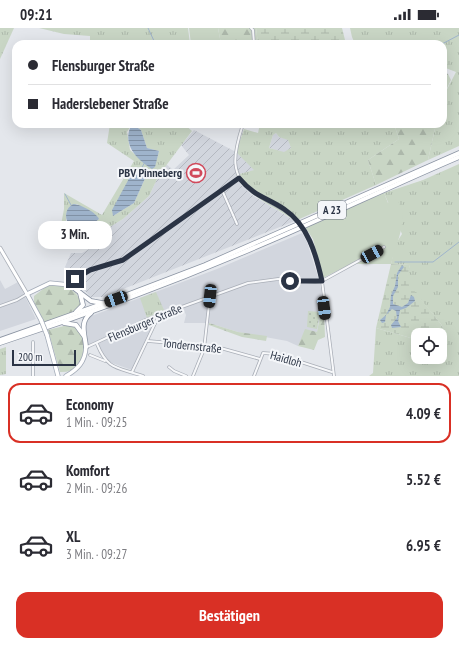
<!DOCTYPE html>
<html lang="de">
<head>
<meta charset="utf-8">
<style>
  body { margin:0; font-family:"PT Sans Narrow",sans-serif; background:#f2f2f3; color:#2b2b33; height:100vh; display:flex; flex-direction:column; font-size:15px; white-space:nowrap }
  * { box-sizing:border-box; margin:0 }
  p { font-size:13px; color:#7c7c81 }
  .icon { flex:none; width:22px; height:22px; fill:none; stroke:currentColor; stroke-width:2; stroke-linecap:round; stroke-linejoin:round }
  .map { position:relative; height:348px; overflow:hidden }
  .sheet { display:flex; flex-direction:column; background:#fff; flex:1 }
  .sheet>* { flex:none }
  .banner { position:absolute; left:12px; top:12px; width:435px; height:88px; border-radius:12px; box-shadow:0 4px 16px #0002; display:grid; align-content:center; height:88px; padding:0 16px; background:#fff }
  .controls { position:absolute; left:411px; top:300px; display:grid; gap:8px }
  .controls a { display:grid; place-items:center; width:36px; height:36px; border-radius:8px; background:#fff; box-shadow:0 4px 16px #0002; font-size:20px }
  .scale { position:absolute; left:12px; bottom:10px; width:64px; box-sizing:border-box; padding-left:4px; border:2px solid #2b3445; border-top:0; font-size:11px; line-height:14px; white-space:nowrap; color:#2b3445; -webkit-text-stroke:3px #f4f6f9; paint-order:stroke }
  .end { position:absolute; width:18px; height:18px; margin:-9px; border:5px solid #2b3445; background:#fff; box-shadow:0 0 0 2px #fff }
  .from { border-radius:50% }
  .bubble { position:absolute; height:28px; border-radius:12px; background:#fff; box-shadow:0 4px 16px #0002; font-size:13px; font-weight:700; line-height:28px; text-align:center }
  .car { position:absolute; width:12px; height:24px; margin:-12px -6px; border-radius:5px; box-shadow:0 0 3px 1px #0007; background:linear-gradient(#222 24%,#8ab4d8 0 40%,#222 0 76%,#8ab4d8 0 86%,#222 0) }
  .banner b { display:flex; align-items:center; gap:14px; height:38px; font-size:15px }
  .banner b+b { border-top:1px solid #e1e1e2 }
  .banner i { width:10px; height:10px; background:#2b2b33 }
  ul { padding:7px 0 0; list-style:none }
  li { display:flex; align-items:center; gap:12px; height:60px; margin:0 8px 6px; padding:0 8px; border:2px solid transparent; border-radius:12px }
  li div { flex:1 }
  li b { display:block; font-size:15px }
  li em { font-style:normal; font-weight:700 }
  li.current { border-color:#d93025 }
  li>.icon { width:36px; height:36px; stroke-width:1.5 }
  .primary-button { display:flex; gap:8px; margin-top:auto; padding:8px 16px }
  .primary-button a { flex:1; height:46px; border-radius:12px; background:#d93025; color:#fff; font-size:16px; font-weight:700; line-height:46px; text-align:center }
  .status { display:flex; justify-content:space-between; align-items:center; height:28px; padding:0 20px; background:#fff; direction:ltr }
  .status svg { height:11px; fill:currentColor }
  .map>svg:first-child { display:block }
  .built { fill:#d2d6de }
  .industrial { fill:url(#industrial-furrows) }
  .grass { fill:url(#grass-tufts); fill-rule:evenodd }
  .forest { fill:url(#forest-firs) }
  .wetland { fill:url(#wetland-marsh) }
  .park { fill:url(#park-dots) }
  .garden { fill:#c9d6c5 }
  .water { fill:url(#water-rules) }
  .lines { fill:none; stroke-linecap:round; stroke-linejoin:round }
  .stream { stroke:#9fb4cc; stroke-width:1 }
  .minor-casing { stroke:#a9aeb7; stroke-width:3.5 }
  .secondary-casing { stroke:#a9aeb7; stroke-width:4.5 }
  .primary-casing { stroke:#a3abb8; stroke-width:5 }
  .motorway-casing { stroke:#8b94a3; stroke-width:5.5 }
  .minor { stroke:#f7f8fa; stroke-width:2 }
  .secondary { stroke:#fff; stroke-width:3 }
  .primary { stroke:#fff; stroke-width:3.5 }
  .motorway { stroke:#fff; stroke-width:4 }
  .minor-bridge-casing { stroke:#a9aeb7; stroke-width:3.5; stroke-linecap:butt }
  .primary-bridge-casing { stroke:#a3abb8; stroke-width:5; stroke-linecap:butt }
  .minor-bridge { stroke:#f7f8fa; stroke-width:2 }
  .primary-bridge { stroke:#fff; stroke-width:3.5 }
  .route { stroke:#2b3445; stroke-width:5 }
  .labels { text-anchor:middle; stroke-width:4; stroke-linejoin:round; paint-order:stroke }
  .shield { fill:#f4f6f9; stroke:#676e7b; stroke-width:1 }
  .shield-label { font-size:11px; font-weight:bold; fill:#2b3445 }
  .poi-label { font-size:12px; font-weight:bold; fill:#2b3445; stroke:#f4f6f9; text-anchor:end }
  .street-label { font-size:12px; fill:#2b3445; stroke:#f4f6f9 }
</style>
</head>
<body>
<div class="status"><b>09:21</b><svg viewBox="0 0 49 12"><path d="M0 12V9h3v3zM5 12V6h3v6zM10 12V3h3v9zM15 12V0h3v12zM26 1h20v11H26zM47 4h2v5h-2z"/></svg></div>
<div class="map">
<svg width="459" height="348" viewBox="0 0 459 348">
  <defs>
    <pattern id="industrial-furrows" width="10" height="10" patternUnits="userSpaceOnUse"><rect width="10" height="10" fill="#d2d6de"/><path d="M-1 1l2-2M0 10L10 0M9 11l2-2" fill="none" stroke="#b4b8c0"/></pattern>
    <pattern id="grass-tufts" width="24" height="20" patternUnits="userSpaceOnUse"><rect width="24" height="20" fill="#c9d6c5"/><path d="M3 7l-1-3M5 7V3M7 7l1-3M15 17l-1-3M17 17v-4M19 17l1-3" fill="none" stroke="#adb8ab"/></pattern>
    <pattern id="forest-firs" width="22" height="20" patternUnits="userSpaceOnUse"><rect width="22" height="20" fill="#c9d6c5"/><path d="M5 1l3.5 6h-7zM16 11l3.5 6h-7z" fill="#adb8ab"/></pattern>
    <pattern id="wetland-marsh" width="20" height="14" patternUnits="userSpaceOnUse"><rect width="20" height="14" fill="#c9d6c5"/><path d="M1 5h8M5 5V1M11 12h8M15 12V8" fill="none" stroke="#adb8ab"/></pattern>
    <pattern id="park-dots" width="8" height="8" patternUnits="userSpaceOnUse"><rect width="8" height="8" fill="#c9d6c5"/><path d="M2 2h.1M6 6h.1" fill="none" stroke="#adb8ab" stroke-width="1.8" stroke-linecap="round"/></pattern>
    <pattern id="water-rules" width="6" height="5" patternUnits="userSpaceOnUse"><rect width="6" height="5" fill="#9fb4cc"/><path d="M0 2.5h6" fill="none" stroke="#8293a7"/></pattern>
  </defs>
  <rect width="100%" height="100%" fill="#e4e7ec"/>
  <!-- built -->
  <g class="built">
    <path d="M302 205 307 214 320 255 324 283H321L317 304 303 309 298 318 287 313 238 304 209 295H184L186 287 183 280 158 290 132 342 109 334 102 328 98 314 88 318 85 295 86 290 217 241Z"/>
    <path d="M0 252 5 261 18 254 36 291 0 303Z"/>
  </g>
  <!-- industrial -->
  <g class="industrial">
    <path d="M194 102 236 124 245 132 255 142 236 147 241 157 252 167 295 193 103 269H91L79 257 73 247 65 239 71 225H82L106 212 103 203 123 191 149 168 159 147 166 136 173 142 189 127 181 117Z"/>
    <path d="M276 105 279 109 288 111 291 120 284 125 269 120 273 107Z"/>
  </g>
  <!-- grass -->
  <g class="grass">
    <path d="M0 0H14L0 31Z"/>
    <path d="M39 0H188L190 16H90V8L64 6Z"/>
    <path d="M350 0H459V118L428 132 436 96H443V69L456 44 443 39V16H355L352 9Z"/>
    <path d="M110 96H132L127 104 130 122 148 138 155 137 159 123 147 120 141 102 133 96H184L192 103 159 147 149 168 123 191 103 203 106 212 92 219 60 202 64 181V165L102 187 134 133 107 115ZM132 145 147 146 134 175 113 188ZM77 176 99 191 95 194H66V185Z"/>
    <path d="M260 96H394L399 111 368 132 376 157 295 193C274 178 249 170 236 147L254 142 236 124 244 101 258 105ZM276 105 279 109 288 112 291 120 284 124 269 120 273 107Z"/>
    <path d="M459 136V348H369L373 345 376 300 418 312V329H440V319L443 320 441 310 443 300 441 296 405 253 410 237 391 236 395 217 402 206 384 165 423 152Z"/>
    <path d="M156 264 164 282 147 290 140 270Z"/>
    <path d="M6 319V346L0 347V321Z"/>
  </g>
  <!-- forest -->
  <g class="forest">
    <path d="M218 0H256L258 16H221Z"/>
    <path d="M443 43 448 46 451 52 443 69Z"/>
    <path d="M394 96H436L428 132 376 157 368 132 399 111Z"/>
    <path d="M55 257C67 258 77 262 81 275 74 287 56 290 44 294L34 274V268L47 258Z"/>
    <path d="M321 283H324L325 309 318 312 314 322 298 318 305 301 317 304Z"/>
    <path d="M209 295 238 304 267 308 266 313 242 309 209 297Z"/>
    <path d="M64 298C67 298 71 298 74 299 91 307 87 346 60 344L48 302Z"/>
  </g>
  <!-- wetland -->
  <g class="wetland">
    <path d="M256 0H342L346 16H298L297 12 258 16Z"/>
    <path d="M391 236 410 237 406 253 441 296 443 300 441 310 443 321 440 319V307H418V312L376 300Z"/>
  </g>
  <!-- park -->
  <path class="park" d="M308 283 320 284 317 301 307 299Z"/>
  <!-- garden -->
  <g class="garden">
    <path d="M189 0H218L221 16H191Z"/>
    <path d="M384 165 388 175 397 171C410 192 396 214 391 236H351L323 250 313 211 305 199Z"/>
  </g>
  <!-- water -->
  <g class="water">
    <path d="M132 96 141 102 147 120 159 123 155 139 152 141C136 131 121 115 132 96Z"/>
    <path d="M139 140H142L147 146 134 175 113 188 112 182 132 145Z"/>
    <path d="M73 176C80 176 97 185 99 191 94 195 90 201 84 203 70 207 58 185 73 176Z"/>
    <path d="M402 237 404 239 398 247V259L393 268V276L402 279 408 275 411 267 414 269 415 273 406 280 400 282 398 293 401 299 392 300 391 297 397 290 396 283 392 281 386 287 385 294 382 295 380 292 386 287 390 279 391 267 395 258 397 245Z"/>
  </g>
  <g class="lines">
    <!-- stream -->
    <g class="stream">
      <path d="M148 0 155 15"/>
      <path d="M442 16 459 7"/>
      <path d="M141 141 145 134"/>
      <path d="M65 166 71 177"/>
      <path d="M64 199 68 196"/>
      <path d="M395 234H433L459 214"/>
    </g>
    <defs>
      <g id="minor">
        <path d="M251 0 253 2 254 16"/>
        <path d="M243 96C234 124 227 149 257 167 270 175 283 180 295 190"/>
        <path d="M222 162 237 196"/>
        <path d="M306 205 315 227 322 253 334 348"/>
        <path d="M70 257 79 248 90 242 123 232 239 150"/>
        <path d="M0 278 17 272 27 266"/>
        <path d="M148 313 217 319 260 331"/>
        <path d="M97 316C108 343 118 339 143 348"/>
        <path d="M87 319 143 293 248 255 278 251 315 254 322 253 384 219"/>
        <path d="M90 327 105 333"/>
        <path d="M169 339 174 343 186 348"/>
        <path d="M132 344 159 287"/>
        <path d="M33 348V314"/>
        <path d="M193 348 204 321 210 268"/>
        <path d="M254 348 263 325 276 326 332 344"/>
      </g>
      <path id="secondary" d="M0 220 27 266"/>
      <g id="primary">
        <path d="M41 292 27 266 50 255 70 257"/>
        <path d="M47 307 58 348"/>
        <path d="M66 348C78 341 85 334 86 319"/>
      </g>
      <g id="motorway">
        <path d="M70 257 91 273 102 275"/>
        <path d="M76 284 83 277 80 265"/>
        <path d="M64 295 76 297 84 308"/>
        <path d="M0 312 116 271 205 237 459 125"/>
        <path d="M0 315C89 286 177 253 263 216 329 188 393 157 459 129"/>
        <path d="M86 319C85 306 79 294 91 285"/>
      </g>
    </defs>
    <!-- minor casing -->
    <use href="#minor" class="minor-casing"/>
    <!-- secondary casing -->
    <use href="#secondary" class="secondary-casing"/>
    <!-- primary casing -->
    <use href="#primary" class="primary-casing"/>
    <!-- motorway casing -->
    <use href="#motorway" class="motorway-casing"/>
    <!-- minor -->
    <use href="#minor" class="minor"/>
    <!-- secondary -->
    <use href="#secondary" class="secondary"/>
    <!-- primary -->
    <use href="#primary" class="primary"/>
    <!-- motorway -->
    <use href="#motorway" class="motorway"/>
    <defs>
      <path id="minor-bridge" d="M295 190 306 205"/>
      <path id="primary-bridge" d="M41 292 47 307"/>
    </defs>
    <!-- minor-bridge casing -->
    <use href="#minor-bridge" class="minor-bridge-casing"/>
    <!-- primary-bridge casing -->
    <use href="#primary-bridge" class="primary-bridge-casing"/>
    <!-- minor-bridge -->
    <use href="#minor-bridge" class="minor-bridge"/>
    <!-- primary-bridge -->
    <use href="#primary-bridge" class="primary-bridge"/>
  </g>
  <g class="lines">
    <!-- route -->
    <path class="route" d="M75 251 90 242 123 232 239 150C255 169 266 169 284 181 308 197 316 226 322 253H290"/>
  </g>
  <!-- icons -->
  <defs>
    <symbol id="stadium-ring" viewBox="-11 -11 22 22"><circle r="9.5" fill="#f4f6f9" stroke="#d1495b" stroke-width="1.5"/><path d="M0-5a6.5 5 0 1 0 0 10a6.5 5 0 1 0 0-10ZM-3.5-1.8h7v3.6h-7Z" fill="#d1495b"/></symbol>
  </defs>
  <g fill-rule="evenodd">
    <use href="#stadium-ring" x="185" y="134" width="22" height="22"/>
  </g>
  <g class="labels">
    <!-- shield labels -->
    <rect class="shield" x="318" y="173" width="28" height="18" rx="3"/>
    <g class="shield-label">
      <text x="332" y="186">A 23</text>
    </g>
    <!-- poi labels -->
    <g class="poi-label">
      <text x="182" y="149">PBV Pinneberg</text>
    </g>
    <!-- street labels -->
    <g class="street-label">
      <text transform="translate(145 295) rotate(-23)" y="4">Flensburger Straße</text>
      <text transform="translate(192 318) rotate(6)" y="4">Tondernstraße</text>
      <text transform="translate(286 331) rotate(16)" y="4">Haidloh</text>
    </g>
  </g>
</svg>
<div class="controls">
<a><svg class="icon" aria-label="locate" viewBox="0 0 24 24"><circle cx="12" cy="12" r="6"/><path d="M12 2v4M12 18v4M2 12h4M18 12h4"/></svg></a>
</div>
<div class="scale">200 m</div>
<i class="end from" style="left:290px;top:253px"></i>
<i class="end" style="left:75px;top:251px"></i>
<div class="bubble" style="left:38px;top:193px;width:74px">3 Min.</div>
<i class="car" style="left:372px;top:226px;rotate:62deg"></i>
<i class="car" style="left:210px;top:268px;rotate:186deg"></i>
<i class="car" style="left:116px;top:271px;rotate:250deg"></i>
<i class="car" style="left:324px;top:280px;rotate:173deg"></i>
<div class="banner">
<b><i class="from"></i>Flensburger Straße</b>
<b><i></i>Haderslebener Straße</b>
</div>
</div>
<section class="sheet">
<ul>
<li class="current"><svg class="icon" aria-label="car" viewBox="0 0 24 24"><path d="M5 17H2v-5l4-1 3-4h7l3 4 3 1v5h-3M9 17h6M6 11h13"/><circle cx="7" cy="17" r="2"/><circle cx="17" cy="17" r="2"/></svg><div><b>Economy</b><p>1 Min. · 09:25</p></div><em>4.09 €</em></li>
<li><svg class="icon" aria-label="car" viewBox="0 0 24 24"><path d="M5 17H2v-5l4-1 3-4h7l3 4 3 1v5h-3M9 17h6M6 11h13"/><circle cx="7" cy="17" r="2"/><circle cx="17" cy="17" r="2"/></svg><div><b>Komfort</b><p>2 Min. · 09:26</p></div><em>5.52 €</em></li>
<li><svg class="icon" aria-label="car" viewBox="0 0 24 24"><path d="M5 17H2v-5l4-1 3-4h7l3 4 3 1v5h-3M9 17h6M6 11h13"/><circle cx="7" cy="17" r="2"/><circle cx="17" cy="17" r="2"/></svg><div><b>XL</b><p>3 Min. · 09:27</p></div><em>6.95 €</em></li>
</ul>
<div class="primary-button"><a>Bestätigen</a></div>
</section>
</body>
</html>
